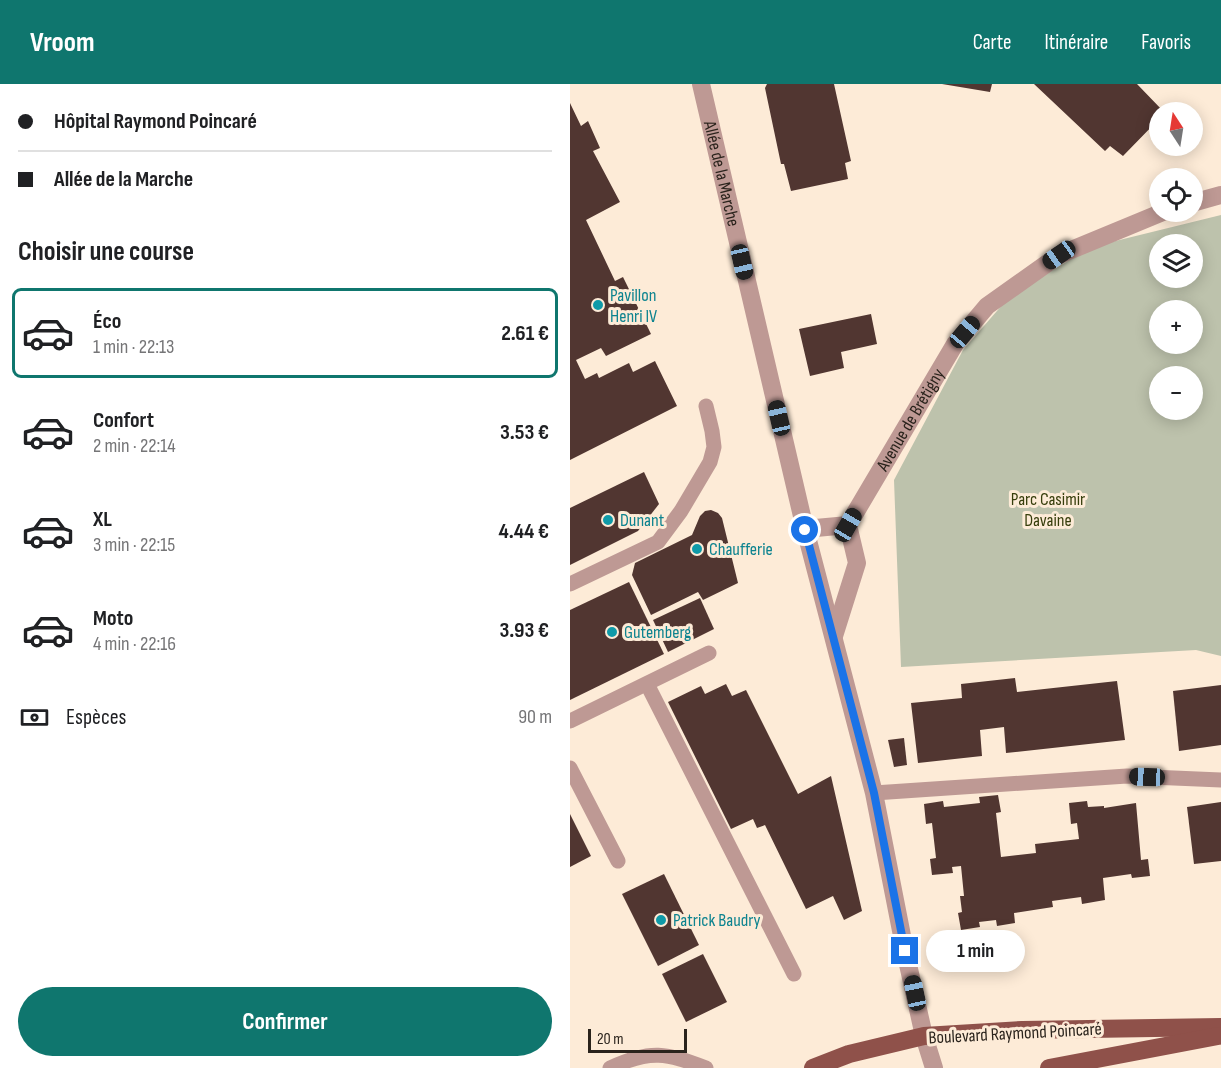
<!DOCTYPE html>
<html lang="fr">
<head>
<meta charset="utf-8">
<style>
  body { margin:0; font-family:"Sofia Sans Condensed",sans-serif; background:#f6f6f6; color:#202124; height:100vh; display:flex; flex-direction:column; font-size:22px; white-space:nowrap }
  * { box-sizing:border-box; margin:0 }
  p { font-size:20px; color:#757577 }
  .icon { flex:none; width:33px; height:33px; fill:none; stroke:currentColor; stroke-width:2; stroke-linecap:round; stroke-linejoin:round }
  .map { position:relative; flex:1; overflow:hidden }
  .drawer { display:flex; flex-direction:column; background:#fff; width:570px }
  .drawer>* { flex:none }
  .banner { display:grid; align-content:center; height:132px; padding:0 18px; background:#fff }
  .needle { width:39px; rotate:348deg }
  .fabs { position:absolute; left:579px; top:18px; display:grid; gap:12px }
  .fabs a { display:grid; place-items:center; width:54px; height:54px; border-radius:50%; background:#fff; box-shadow:0 3px 15px #0003; font-size:30px }
  .scale { position:absolute; left:18px; bottom:15px; width:99px; box-sizing:border-box; padding-left:6px; border:3px solid #2a231c; border-top:0; font-size:16px; line-height:21px; white-space:nowrap; color:#2a231c; -webkit-text-stroke:4px #fdebd7; paint-order:stroke }
  .end { position:absolute; width:27px; height:27px; margin:-14px; border:8px solid #1a73e8; background:#fff; box-shadow:0 0 0 3px #fff }
  .from { border-radius:50% }
  .bubble { position:absolute; height:42px; border-radius:21px; background:#fff; box-shadow:0 3px 15px #0003; font-size:20px; font-weight:700; line-height:42px; text-align:center }
  .car { position:absolute; width:18px; height:36px; margin:-18px -9px; border-radius:8px; box-shadow:0 0 4px 2px #0007; background:linear-gradient(#222 24%,#8ab4d8 0 40%,#222 0 76%,#8ab4d8 0 86%,#222 0) }
  .banner b { display:flex; align-items:center; gap:21px; height:57px; font-size:22px }
  .banner b+b { border-top:2px solid #e0e0e0 }
  .banner i { width:15px; height:15px; background:#202124 }
  ul { padding:0; list-style:none }
  li { display:flex; align-items:center; gap:18px; height:90px; margin:0 12px 9px; padding:0 6px; border:3px solid transparent; border-radius:9px }
  li div { flex:1 }
  li b { display:block; font-size:22px }
  li em { font-style:normal; font-weight:700 }
  li.selected { border-color:#0f766e }
  li>.icon { width:54px; height:54px; stroke-width:1.5 }
  h2 { padding:0 18px; font-size:27px; line-height:72px }
  .pay { display:flex; align-items:center; gap:15px; height:66px; padding:0 18px; font-size:22px }
  .pay p { margin-inline-start:auto }
  .primary-button { display:flex; gap:12px; margin-top:auto; padding:12px 18px }
  .primary-button a { flex:1; height:69px; border-radius:36px; background:#0f766e; color:#fff; font-size:24px; font-weight:700; line-height:69px; text-align:center }
  header { display:flex; align-items:center; gap:36px; box-sizing:border-box; height:84px; padding:0 30px; background:#0f766e; color:#fff }
  header strong { font-size:28px }
  nav { display:flex; gap:33px; margin-inline-start:auto; font-size:21px }
  main { display:flex; flex:1; min-height:0 }
  .map>svg:first-child { display:block }
  .green { fill:#bdc2ac; fill-rule:evenodd }
  .building { fill:#513631 }
  .lines { fill:none; stroke-linecap:round; stroke-linejoin:round }
  .lane { stroke:#be9994; stroke-width:15 }
  .street { stroke:#be9994; stroke-width:18 }
  .primary { stroke:#8f514a; stroke-width:18 }
  .route { stroke:#1a73e8; stroke-width:8 }
  .culture-dot { fill:#0f9aa8; stroke:#fdebd7; stroke-width:2 }
  .labels { text-anchor:middle; stroke-width:6; stroke-linejoin:round; paint-order:stroke }
  .street-label { font-size:18px; fill:#2a231c; stroke:#fdebd7 }
  .culture-label { font-size:18px; fill:#0d838f; stroke:#fdebd7; text-anchor:start }
  .park-label { font-size:18px; fill:#373e0c; stroke:#fdebd7 }
</style>
</head>
<body>
<header>
<strong>Vroom</strong>
<nav><a>Carte</a><a>Itinéraire</a><a>Favoris</a></nav>
</header>
<main>
<section class="drawer">
<div class="banner">
<b><i class="from"></i>Hôpital Raymond Poincaré</b>
<b><i></i>Allée de la Marche</b>
</div>
<h2>Choisir une course</h2>
<ul>
<li class="selected"><svg class="icon" aria-label="car" viewBox="0 0 24 24"><path d="M5 17H2v-5l4-1 3-4h7l3 4 3 1v5h-3M9 17h6M6 11h13"/><circle cx="7" cy="17" r="2"/><circle cx="17" cy="17" r="2"/></svg><div><b>Éco</b><p>1 min · 22:13</p></div><em>2.61 €</em></li>
<li><svg class="icon" aria-label="car" viewBox="0 0 24 24"><path d="M5 17H2v-5l4-1 3-4h7l3 4 3 1v5h-3M9 17h6M6 11h13"/><circle cx="7" cy="17" r="2"/><circle cx="17" cy="17" r="2"/></svg><div><b>Confort</b><p>2 min · 22:14</p></div><em>3.53 €</em></li>
<li><svg class="icon" aria-label="car" viewBox="0 0 24 24"><path d="M5 17H2v-5l4-1 3-4h7l3 4 3 1v5h-3M9 17h6M6 11h13"/><circle cx="7" cy="17" r="2"/><circle cx="17" cy="17" r="2"/></svg><div><b>XL</b><p>3 min · 22:15</p></div><em>4.44 €</em></li>
<li><svg class="icon" aria-label="car" viewBox="0 0 24 24"><path d="M5 17H2v-5l4-1 3-4h7l3 4 3 1v5h-3M9 17h6M6 11h13"/><circle cx="7" cy="17" r="2"/><circle cx="17" cy="17" r="2"/></svg><div><b>Moto</b><p>4 min · 22:16</p></div><em>3.93 €</em></li>
</ul>
<div class="pay"><svg class="icon" aria-label="cash" viewBox="0 0 24 24"><path d="M3 7h18v10H3z"/><circle cx="12" cy="12" r="2"/></svg>Espèces<p>90 m</p></div>
<div class="primary-button"><a>Confirmer</a></div>
</section>
<div class="map">
<svg width="651" height="984" viewBox="0 0 651 984">
  <rect width="100%" height="100%" fill="#fdebd7"/>
  <!-- green -->
  <path class="green" d="M651 131V572L626 566 331 583 324 396 393 266 440 212 521 163ZM590 160H622V194H590ZM590 226H622V260H590ZM590 292H622V326H590Z"/>
  <!-- building -->
  <g class="building">
    <path d="M197 0H264L281 77 275 79 278 95 221 107 214 80H211L195 4Z"/>
    <path d="M372 0H422L420 8Z"/>
    <path d="M464 0H567L594 28H590V34L553 72 540 62 535 67Z"/>
    <path d="M0 19 11 42 18 37 30 64 23 67 50 118 16 136 45 197 53 193 81 250 36 272 31 264 6 276 15 295 27 289 29 294 59 279 63 288 85 277 107 322 0 376Z"/>
    <path d="M301 230 307 260 271 268 274 284 240 292 229 245Z"/>
    <path d="M74 388 89 420 68 447 0 481V424Z"/>
    <path d="M141 426 148 429 152 434 168 499 133 516 128 508 81 531 62 491 65 479 122 451 130 432 135 427Z"/>
    <path d="M59 498 94 570 0 616V526Z"/>
    <path d="M130 514 144 545 98 568 83 536Z"/>
    <path d="M445 594 447 608 547 597 555 656 436 669 434 643 410 646 412 672 348 679 341 619 392 614 391 600Z"/>
    <path d="M156 600 162 612 176 606 228 710 261 692 292 827 274 836 263 812 236 825 195 741 187 744 183 735 161 745 98 618 131 602 135 610Z"/>
    <path d="M651 601V661L609 667 603 607Z"/>
    <path d="M334 654 337 681 324 683 318 656Z"/>
    <path d="M428 711 431 728 426 729 431 773 466 769 465 760 509 755 507 739 501 740 499 719 517 717 518 723 534 722V724L566 719 571 776 578 775 580 792 562 794 561 790 533 794 535 816 512 820 511 813 482 817 483 823 444 829 445 839 427 842 426 836 409 838 410 843 391 846 388 829 392 828 390 812H394L391 782 382 783 383 789 362 791 360 775 366 774 362 739 356 740 354 720 373 717 374 723 410 719 409 713Z"/>
    <path d="M651 718V777L624 780 617 723Z"/>
    <path d="M0 730 21 772 0 783Z"/>
    <path d="M94 790 129 861 88 882 52 810Z"/>
    <path d="M133 870 157 918 116 938 92 890Z"/>
  </g>
  <g class="lines">
    <!-- lane -->
    <g class="lane">
      <path d="M0 500 88 458 111 427 140 378 144 363 142 347 136 322"/>
      <path d="M77 600 224 890"/>
      <path d="M0 637 139 569"/>
      <path d="M0 684 48 777"/>
      <path d="M304 709 557 692 651 696"/>
      <path d="M40 984C81 965 96 969 136 984"/>
    </g>
    <!-- street -->
    <g class="street">
      <path id="s1" d="M131 0 235 445 304 709 335 867 354 952 364 984"/>
      <path d="M622 119 651 111"/>
      <path d="M235 445 278 441"/>
      <path id="s2" d="M264 552 287 479 278 441 385 260 417 222 489 171 593 128"/>
    </g>
    <!-- primary -->
    <g class="primary">
      <path d="M243 984 279 970 354 952 452 946 651 943"/>
      <path d="M479 984 648 952"/>
    </g>
  </g>
  <g class="lines">
    <!-- route -->
    <path class="route" d="M235 446 304 709 335 867"/>
  </g>
  <!-- markers -->
  <g class="culture-dot">
    <circle cx="28" cy="221" r="6"/>
    <circle cx="38" cy="436" r="6"/>
    <circle cx="127" cy="465" r="6"/>
    <circle cx="42" cy="548" r="6"/>
    <circle cx="91" cy="836" r="6"/>
  </g>
  <g class="labels">
    <!-- street labels -->
    <g class="street-label">
      <text dy="6" stroke="none"><textPath href="#s1" startOffset="92">Allée de la Marche</textPath></text>
      <text dy="6" stroke="none"><textPath href="#s2" startOffset="238">Avenue de Brétigny</textPath></text>
      <text transform="translate(445 949) rotate(-3)" y="6">Boulevard Raymond Poincaré</text>
    </g>
    <!-- culture labels -->
    <g class="culture-label">
      <text x="40" y="217">Pavillon<tspan x="40" dy="21">Henri IV</tspan></text>
      <text x="50" y="442">Dunant</text>
      <text x="139" y="471">Chaufferie</text>
      <text x="54" y="554">Gutemberg</text>
      <text x="103" y="842">Patrick Baudry</text>
    </g>
    <!-- park labels -->
    <g class="park-label">
      <text x="478" y="421">Parc Casimir<tspan x="478" dy="21">Davaine</tspan></text>
    </g>
  </g>
</svg>
<div class="fabs">
<a><svg class="needle" viewBox="-14 -14 28 28"><path d="M0-13l5 13h-10z" fill="#e53935"/><path d="M0 13l5-13h-10z" fill="#757577"/></svg></a>
<a><svg class="icon" aria-label="locate" viewBox="0 0 24 24"><circle cx="12" cy="12" r="6"/><path d="M12 2v4M12 18v4M2 12h4M18 12h4"/></svg></a>
<a><svg class="icon" aria-label="layers" viewBox="0 0 24 24"><path d="M12 4l9 5-9 5-9-5zM3 14l9 5 9-5"/></svg></a>
<a>+</a>
<a>−</a>
</div>
<div class="scale">20 m</div>
<i class="end from" style="left:235px;top:446px"></i>
<i class="end" style="left:335px;top:867px"></i>
<div class="bubble" style="left:356px;top:846px;width:99px">1 min</div>
<i class="car" style="left:489px;top:171px;rotate:235deg"></i>
<i class="car" style="left:172px;top:178px;rotate:167deg"></i>
<i class="car" style="left:395px;top:248px;rotate:40deg"></i>
<i class="car" style="left:209px;top:334px;rotate:347deg"></i>
<i class="car" style="left:278px;top:441px;rotate:30deg"></i>
<i class="car" style="left:577px;top:693px;rotate:272deg"></i>
<i class="car" style="left:345px;top:909px;rotate:348deg"></i>
</div>
</main>
</body>
</html>
